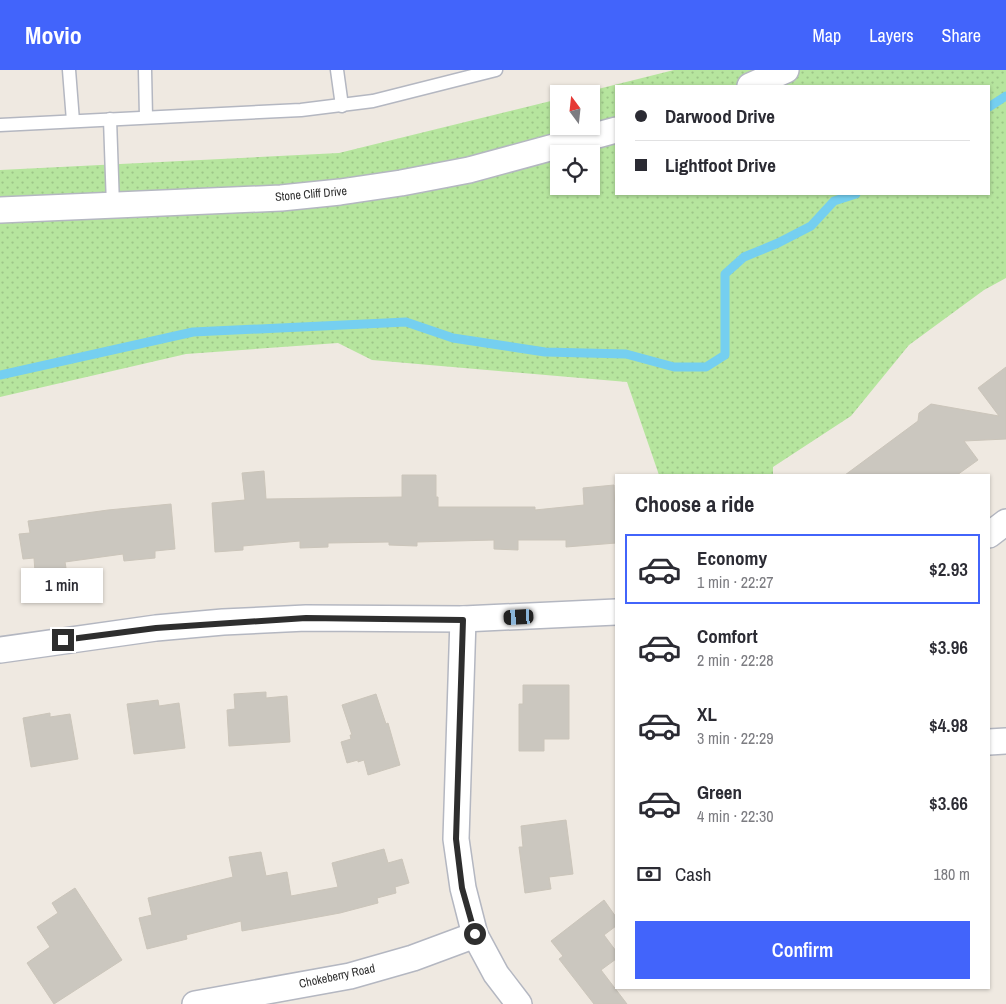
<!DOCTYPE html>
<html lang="en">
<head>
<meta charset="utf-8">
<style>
  body { margin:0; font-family:"Archivo Narrow",sans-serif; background:#f2f2f3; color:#2b2b33; height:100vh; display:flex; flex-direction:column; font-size:19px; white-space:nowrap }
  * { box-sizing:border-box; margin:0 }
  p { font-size:16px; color:#7c7c81 }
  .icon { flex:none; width:28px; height:28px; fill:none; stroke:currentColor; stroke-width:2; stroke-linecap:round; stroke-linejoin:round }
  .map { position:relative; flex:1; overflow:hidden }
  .drawer { position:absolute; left:615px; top:404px; width:375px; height:515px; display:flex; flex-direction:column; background:#fff; border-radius:0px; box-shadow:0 1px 4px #0004 }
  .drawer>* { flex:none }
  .guide { position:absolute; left:615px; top:15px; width:375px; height:110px; border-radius:0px; box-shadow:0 1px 4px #0004; display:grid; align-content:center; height:110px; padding:0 20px; background:#fff }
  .needle { width:32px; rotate:345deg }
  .controls { position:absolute; left:550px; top:15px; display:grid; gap:10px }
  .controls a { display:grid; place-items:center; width:50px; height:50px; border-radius:0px; background:#fff; box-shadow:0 1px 4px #0004; font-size:25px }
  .end { position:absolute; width:22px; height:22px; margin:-11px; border:6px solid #2e2e2e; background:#fff; box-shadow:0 0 0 2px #fff }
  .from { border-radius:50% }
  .bubble { position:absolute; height:35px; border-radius:0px; background:#fff; box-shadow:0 1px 4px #0004; font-size:16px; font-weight:600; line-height:35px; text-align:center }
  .car { position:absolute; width:15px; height:30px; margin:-15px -8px; border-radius:6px; box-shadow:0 0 4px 1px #0007; background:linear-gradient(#222 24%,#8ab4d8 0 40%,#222 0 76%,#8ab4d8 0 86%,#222 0) }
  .guide b { display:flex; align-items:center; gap:18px; height:48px; font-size:19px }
  .guide b+b { border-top:1px solid #e1e1e2 }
  .guide i { width:12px; height:12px; background:#2b2b33 }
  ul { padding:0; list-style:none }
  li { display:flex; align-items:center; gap:15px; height:70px; margin:0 10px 8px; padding:0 10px; border:2px solid transparent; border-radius:0px }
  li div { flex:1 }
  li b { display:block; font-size:19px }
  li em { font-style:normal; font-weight:600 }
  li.on { border-color:#4264fb }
  li>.icon { width:45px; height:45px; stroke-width:1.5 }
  h2 { padding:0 20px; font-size:22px; line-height:60px }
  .pay { display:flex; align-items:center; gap:12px; height:55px; padding:0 20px; font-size:19px }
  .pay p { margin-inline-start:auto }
  .button { display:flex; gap:10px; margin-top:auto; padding:10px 20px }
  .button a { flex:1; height:58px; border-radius:0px; background:#4264fb; color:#fff; font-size:20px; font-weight:600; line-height:58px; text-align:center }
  header { display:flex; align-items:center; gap:30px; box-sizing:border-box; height:70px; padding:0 25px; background:#4264fb; color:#fff }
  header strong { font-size:24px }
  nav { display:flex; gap:28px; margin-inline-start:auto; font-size:18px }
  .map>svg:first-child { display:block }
  .park { fill:url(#park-dots); fill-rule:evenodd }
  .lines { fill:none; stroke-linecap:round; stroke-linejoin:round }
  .stream { stroke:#75cff0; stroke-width:9 }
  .building { fill:#cbc7bf; stroke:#cbc5ba }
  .service-casing { stroke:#b4b7c1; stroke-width:15 }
  .minor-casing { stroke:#b4b7c1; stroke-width:28 }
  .service { stroke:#fff; stroke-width:12 }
  .minor { stroke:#fff; stroke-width:25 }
  .route { stroke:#2e2e2e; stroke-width:6 }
  .labels { text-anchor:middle; stroke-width:4.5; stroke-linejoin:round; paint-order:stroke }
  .street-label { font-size:12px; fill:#2e2e2e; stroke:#fff }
</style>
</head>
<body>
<header>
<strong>Movio</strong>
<nav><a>Map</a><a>Layers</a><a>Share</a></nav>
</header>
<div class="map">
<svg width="1006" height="934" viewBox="0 0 1006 934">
  <defs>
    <pattern id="park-dots" width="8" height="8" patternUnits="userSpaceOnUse" patternTransform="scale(1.25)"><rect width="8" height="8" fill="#b6e59e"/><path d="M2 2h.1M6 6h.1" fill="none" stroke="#9dc588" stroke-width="1.8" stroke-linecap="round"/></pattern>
  </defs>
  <rect width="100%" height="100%" fill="#efe9e1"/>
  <!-- park -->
  <path class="park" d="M674 0H1006V208L984 220 909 275 851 346 773 397V405H659L627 312 372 290 338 273 186 284 0 327V100L339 83 559 29V56H591V24H578ZM616 16H989V124H616ZM559 84H591V116H559Z"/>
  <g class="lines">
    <!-- stream -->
    <g class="stream">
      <path d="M989 37 1006 26"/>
      <path d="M0 305 193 262 406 252 453 268 545 282 626 284 674 297H706L725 285V204L744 187 778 173 811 156 834 131 856 124"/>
    </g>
  </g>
  <!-- building -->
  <g class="building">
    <path d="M1006 297V369L964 371 978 390 957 405H845L918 351 919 343 931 334 999 346 978 318Z"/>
    <path d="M264 401 266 429 402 427V405H436V427H438V437H535V440L584 435 583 418 614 415 616 473 566 477V470H518V480L494 479V470L417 472V476L389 475V472L328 473V477L300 478V471L243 476V480L215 482 212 433 245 430 242 403Z"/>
    <path d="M171 434 175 479 155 481V488L124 491 123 484 65 492 66 498 35 502 34 488 23 489 19 464 30 463 28 451 108 440Z"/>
    <path d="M523 615H569V669H544V681H519V634H523Z"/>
    <path d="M266 622V628L287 626 290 672 229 676 227 640 235 639 234 624Z"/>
    <path d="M376 624 386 654 388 653 400 695 368 705 364 690 358 692V690L347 693 341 672 351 669 350 665H352L342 635Z"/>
    <path d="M158 630 159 636 179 633 185 678 134 684 127 634Z"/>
    <path d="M50 643V647L70 644 78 689 31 697 23 648Z"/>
    <path d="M566 750 573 804 549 807 551 819 525 823 519 777H523L521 756Z"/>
    <path d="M384 779 388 793 402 789 409 813 395 817 396 823 377 828 378 833 340 843 242 861 241 851 186 865 187 869 147 879 139 848 152 845 148 828 233 807 229 787 261 782 266 806 287 802 291 826 338 817 332 793Z"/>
    <path d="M75 818 122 890 54 934 27 893 50 877 37 857 58 843 52 833Z"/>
    <path d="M604 830 616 847V856L604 865 616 881V889L601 900 627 934H594L559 889 563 886 551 871Z"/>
  </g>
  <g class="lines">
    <defs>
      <g id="service">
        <path d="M69 0 73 51"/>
        <path d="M145 0 146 47"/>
        <path d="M337 0 342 36"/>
        <path d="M110 49 113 136"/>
        <path d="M0 55 301 40 373 31 496 0"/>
      </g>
      <g id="minor">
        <path d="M750 16 786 0"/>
        <path d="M0 140 281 128 340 122 401 113 469 100 616 60"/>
        <path d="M989 465 1006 452"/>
        <path d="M463 549 456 769 463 818 475 865 496 904 519 934"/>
        <path d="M0 580 156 558 223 552 306 548 463 549 616 542"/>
        <path d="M989 672 1006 671"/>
        <path d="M195 934 350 906 413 888 475 865"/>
      </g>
    </defs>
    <!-- service casing -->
    <use href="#service" class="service-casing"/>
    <!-- minor casing -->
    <use href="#minor" class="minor-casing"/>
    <!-- service -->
    <use href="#service" class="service"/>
    <!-- minor -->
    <use href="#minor" class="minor"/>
  </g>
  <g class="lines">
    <!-- route -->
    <path class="route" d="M63 570 156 558 306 548 463 550 456 769 462 818 475 864"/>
  </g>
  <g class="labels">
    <!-- street labels -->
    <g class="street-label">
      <text transform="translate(311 124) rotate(-5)" y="4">Stone Cliff Drive</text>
      <text transform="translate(337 906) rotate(-12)" y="4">Chokeberry Road</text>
    </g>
  </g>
</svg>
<div class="controls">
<a><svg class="needle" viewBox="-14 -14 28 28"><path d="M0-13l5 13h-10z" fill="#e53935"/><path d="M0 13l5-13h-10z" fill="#7c7c81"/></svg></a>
<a><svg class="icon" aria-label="locate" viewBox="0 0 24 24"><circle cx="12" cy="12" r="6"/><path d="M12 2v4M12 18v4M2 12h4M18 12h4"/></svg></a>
</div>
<i class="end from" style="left:475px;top:864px"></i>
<i class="end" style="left:63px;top:570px"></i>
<div class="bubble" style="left:21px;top:498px;width:82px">1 min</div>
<i class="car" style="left:519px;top:547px;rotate:267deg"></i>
<div class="guide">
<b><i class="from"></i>Darwood Drive</b>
<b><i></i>Lightfoot Drive</b>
</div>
<section class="drawer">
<h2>Choose a ride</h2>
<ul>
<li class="on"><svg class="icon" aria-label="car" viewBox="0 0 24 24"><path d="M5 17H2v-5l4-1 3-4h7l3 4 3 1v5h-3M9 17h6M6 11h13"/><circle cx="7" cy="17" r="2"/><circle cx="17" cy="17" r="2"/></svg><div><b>Economy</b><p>1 min · 22:27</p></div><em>$2.93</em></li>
<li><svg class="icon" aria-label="car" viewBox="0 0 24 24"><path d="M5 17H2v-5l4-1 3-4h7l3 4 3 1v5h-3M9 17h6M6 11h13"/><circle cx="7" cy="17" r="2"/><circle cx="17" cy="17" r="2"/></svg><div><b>Comfort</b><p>2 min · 22:28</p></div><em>$3.96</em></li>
<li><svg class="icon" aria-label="car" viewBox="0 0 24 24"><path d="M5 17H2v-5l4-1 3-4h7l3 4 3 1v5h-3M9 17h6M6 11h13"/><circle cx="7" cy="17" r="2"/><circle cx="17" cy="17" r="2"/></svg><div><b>XL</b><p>3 min · 22:29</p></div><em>$4.98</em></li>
<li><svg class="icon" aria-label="car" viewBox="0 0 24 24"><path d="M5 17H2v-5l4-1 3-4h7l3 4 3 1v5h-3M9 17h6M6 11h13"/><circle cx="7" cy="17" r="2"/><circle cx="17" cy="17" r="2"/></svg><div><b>Green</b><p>4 min · 22:30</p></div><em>$3.66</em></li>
</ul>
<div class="pay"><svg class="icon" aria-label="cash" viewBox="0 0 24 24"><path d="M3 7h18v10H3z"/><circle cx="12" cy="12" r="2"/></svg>Cash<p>180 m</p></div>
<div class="button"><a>Confirm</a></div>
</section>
</div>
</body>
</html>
